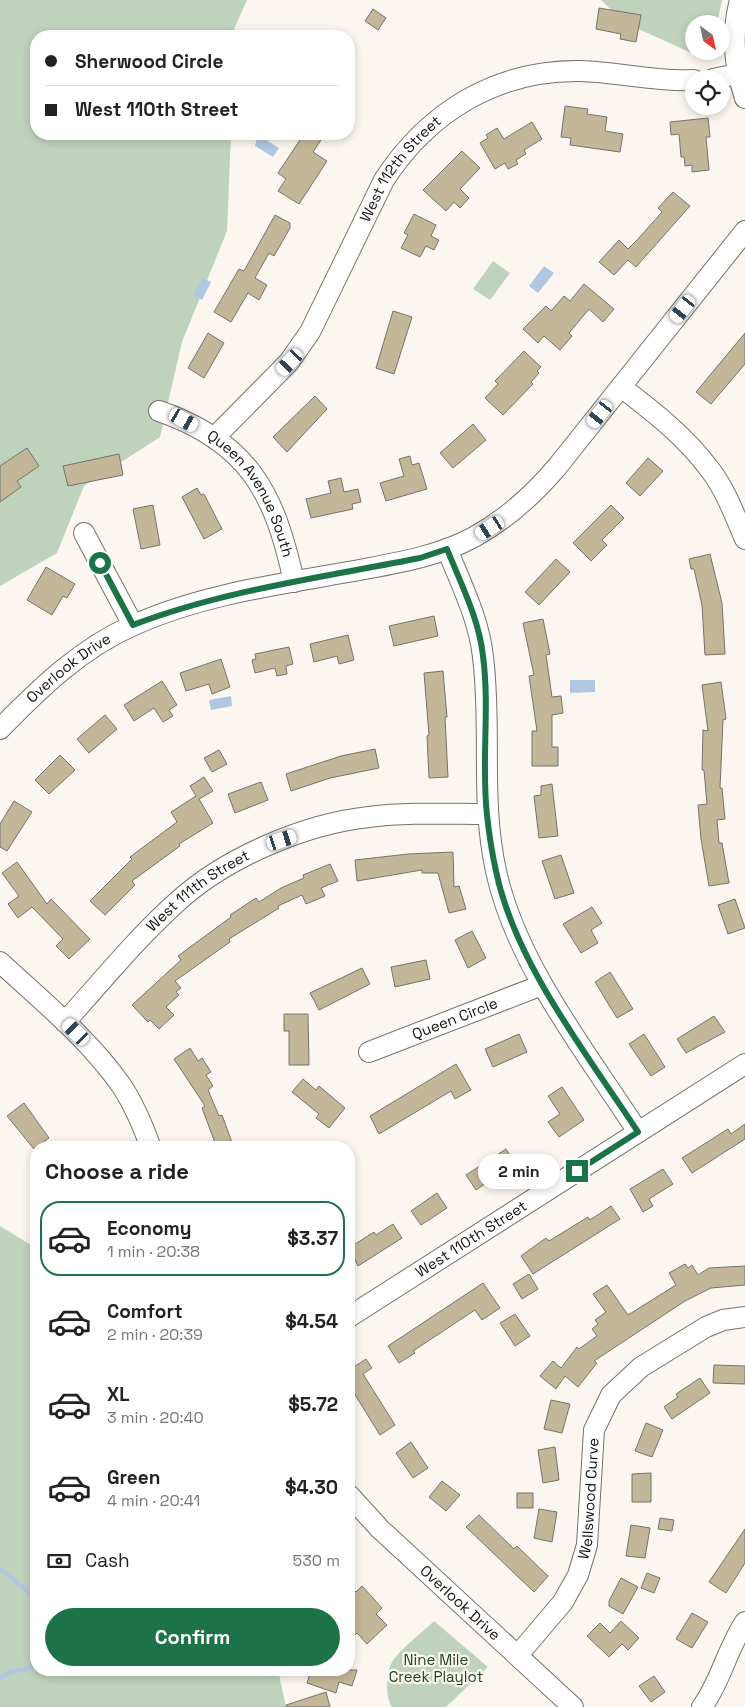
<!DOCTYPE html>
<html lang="en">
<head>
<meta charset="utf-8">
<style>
  body { margin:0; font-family:"Space Grotesk",sans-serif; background:#f6f6f6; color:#222; height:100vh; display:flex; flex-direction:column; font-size:19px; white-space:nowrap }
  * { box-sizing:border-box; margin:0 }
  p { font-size:16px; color:#767676 }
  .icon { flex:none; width:28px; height:28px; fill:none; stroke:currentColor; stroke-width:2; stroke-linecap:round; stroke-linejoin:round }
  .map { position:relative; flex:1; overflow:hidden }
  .panel { position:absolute; left:30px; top:1141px; width:325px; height:535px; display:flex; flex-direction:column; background:#fff; border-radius:20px; box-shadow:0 2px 8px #0003 }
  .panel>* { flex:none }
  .hud { position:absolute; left:30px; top:30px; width:325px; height:110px; border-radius:20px; box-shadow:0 2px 8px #0003; display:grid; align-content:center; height:110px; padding:0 15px; background:#fff }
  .needle { width:32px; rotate:147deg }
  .buttons { position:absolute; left:685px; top:15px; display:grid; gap:10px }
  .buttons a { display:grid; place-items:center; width:45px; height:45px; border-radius:50%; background:#fff; box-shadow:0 2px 8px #0003; font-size:25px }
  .end { position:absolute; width:22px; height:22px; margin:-11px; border:6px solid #1b7347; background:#fff; box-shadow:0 0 0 2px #fff }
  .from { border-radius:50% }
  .bubble { position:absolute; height:35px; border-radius:18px; background:#fff; box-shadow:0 2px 8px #0003; font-size:16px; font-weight:600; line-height:35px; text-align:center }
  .car { position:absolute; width:15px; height:30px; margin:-15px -8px; border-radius:6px; box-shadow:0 0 4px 1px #0007; background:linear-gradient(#fff 24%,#345 0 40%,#fff 0 76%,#345 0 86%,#fff 0) }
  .hud b { display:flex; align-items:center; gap:18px; height:48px; font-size:19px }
  .hud b+b { border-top:1px solid #e0e0e0 }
  .hud i { width:12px; height:12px; background:#222 }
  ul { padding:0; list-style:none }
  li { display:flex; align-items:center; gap:15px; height:75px; margin:0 10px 8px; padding:0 5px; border:2px solid transparent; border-radius:20px }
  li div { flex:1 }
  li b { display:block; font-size:19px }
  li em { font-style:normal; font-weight:600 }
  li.selected { border-color:#1b7347 }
  li>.icon { width:45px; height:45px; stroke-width:1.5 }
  h2 { padding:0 15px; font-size:22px; line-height:60px }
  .pay { display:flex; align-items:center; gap:12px; height:55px; padding:0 15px; font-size:19px }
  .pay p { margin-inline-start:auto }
  .action { display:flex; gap:10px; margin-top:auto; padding:10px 15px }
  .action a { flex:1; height:58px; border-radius:30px; background:#1b7347; color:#fff; font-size:20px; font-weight:600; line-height:58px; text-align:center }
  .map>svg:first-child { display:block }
  .green { fill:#bfd3bc }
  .water { fill:#b0c7e1 }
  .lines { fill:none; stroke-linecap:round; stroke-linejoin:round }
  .stream { stroke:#b0c7e1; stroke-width:4.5 }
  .building { fill:#c4b698; stroke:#75736c }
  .minor-casing { stroke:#75726b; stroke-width:22 }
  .minor { stroke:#fff; stroke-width:20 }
  .route { stroke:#1b7347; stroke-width:6 }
  .labels { text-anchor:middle; stroke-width:4.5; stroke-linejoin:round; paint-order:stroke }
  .street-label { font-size:15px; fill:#131210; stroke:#fbf7f0 }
  .park-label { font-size:15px; fill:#21431e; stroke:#fbf7f0 }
</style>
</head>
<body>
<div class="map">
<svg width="745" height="1707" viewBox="0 0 745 1707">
  <rect width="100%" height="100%" fill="#fbf7f0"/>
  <!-- green -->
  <g class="green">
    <path d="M0 0H247L231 36H36V134H231L227 231 182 342 160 437 84 486 57 553 0 586Z"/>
    <path d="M601 0H722L717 24H694V51H708L705 59 625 23Z"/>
    <path d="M493 261 510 273 490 300 473 289Z"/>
    <path d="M0 1226 36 1248V1670H278L286 1707H0Z"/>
    <path d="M434 1621 488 1667 446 1707H392C385 1696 386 1674 392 1662 398 1651 425 1630 434 1621Z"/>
  </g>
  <!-- water -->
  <g class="water">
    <path d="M261 137 279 148 273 157 255 146 257 138Z"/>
    <path d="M544 266 554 273 538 293 529 286Z"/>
    <path d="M202 278 211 282 202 300 193 295Z"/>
    <path d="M570 680H595V692L570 693Z"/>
    <path d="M231 696 232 706 211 710 209 700Z"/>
  </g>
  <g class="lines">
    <!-- stream -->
    <g class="stream">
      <path d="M0 1569 22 1586 36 1601"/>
      <path d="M0 1678C3 1676 7 1673 11 1672 21 1668 28 1673 36 1662"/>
    </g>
  </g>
  <!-- building -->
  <g class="building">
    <path d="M599 8 641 15 636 42 620 39 621 34 596 29Z"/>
    <path d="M373 9 386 18 378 30 365 21Z"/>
    <path d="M565 106 588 109 587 114 607 117 605 131 623 134 620 152 570 145 571 138 561 137Z"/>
    <path d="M708 118 710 137H706L709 170 692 172V165L685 166 684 157H681L679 134 671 135 670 122Z"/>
    <path d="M532 122 542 139 524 150 526 154 516 160 518 164 508 169 505 163 495 169 480 143 488 138 486 135 497 128 504 139Z"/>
    <path d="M304 134H325L313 152 327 161 299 204 278 191 286 179 278 173Z"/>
    <path d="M462 151 480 168 460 189 469 198 460 208 454 202 446 211 423 190Z"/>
    <path d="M673 192 690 206 636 267 628 260 614 275 599 262 619 240 628 249 638 239 662 212 658 208Z"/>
    <path d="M414 214 436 225 431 236 439 240 434 250 426 246 420 257 401 248 408 235 404 233Z"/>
    <path d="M275 215 290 223V228L274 256 269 253 255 278 267 285 259 300 248 293 231 322 214 312 239 269 244 271Z"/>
    <path d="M584 284 614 309 603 322 589 309 569 333 572 336 560 350 544 336 538 343 523 329 546 306 551 311 564 296 570 301Z"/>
    <path d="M393 311 412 317 394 374 376 368Z"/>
    <path d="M208 333 224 343 204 378 188 368Z"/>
    <path d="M745 333V364L711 404 696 392Z"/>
    <path d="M524 351 541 367 537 371 539 373 531 382 533 384 503 415 485 398 498 384 495 381Z"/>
    <path d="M315 396 327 409 287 452 273 437Z"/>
    <path d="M473 424 486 440 453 468 440 453Z"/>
    <path d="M27 448 39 466 17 481 21 487 0 502V466Z"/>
    <path d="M119 454 123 475 68 486 63 466Z"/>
    <path d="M410 456 412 465 419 463 427 489 386 501 380 483 404 476 399 459Z"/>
    <path d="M648 458 663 471 640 496 626 483Z"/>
    <path d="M341 478 344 492 358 489 361 502 352 504 353 509 311 518 306 499 331 493 328 481Z"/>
    <path d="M197 488 201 495 204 494 222 529 204 539 182 497Z"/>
    <path d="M153 505 160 545 141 549 133 509Z"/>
    <path d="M611 505 624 518 602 540 607 545 591 561 573 543Z"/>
    <path d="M710 554 722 603 725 654 705 655 702 605 694 569H691L689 559Z"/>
    <path d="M556 559 570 572 539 605 525 592Z"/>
    <path d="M46 567 75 584 67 598 63 596 52 615 27 600Z"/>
    <path d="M434 616 438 636 394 646 389 626Z"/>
    <path d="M543 619 550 654 546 655 552 697 561 696 563 713 552 715V747H558V766H532V731H537L529 676 534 675 523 623Z"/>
    <path d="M348 635 354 660 339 664 337 656 314 662 310 644Z"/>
    <path d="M289 647 293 664 286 666 287 674 277 676 275 668 255 673 252 660 256 659 255 654Z"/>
    <path d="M221 659 230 687 212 694 209 684 186 691 180 673Z"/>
    <path d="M443 671 447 717H445L448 777 429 778 427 736 429 735 424 673Z"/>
    <path d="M162 681 177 705 169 710 173 716 163 722 154 708 134 721 124 705Z"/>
    <path d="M721 682 726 719 723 720 720 788H722L725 819 717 820 719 843H722L729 883 709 886 701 839 698 805 707 804 704 770H702L703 730 708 731 702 685Z"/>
    <path d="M105 715 117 729 89 753 77 739Z"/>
    <path d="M375 749 379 768 330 778 291 791 286 774 341 756Z"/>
    <path d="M219 750 227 764 212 772 204 758Z"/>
    <path d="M60 755 75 770 49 794 35 780Z"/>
    <path d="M204 777 213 791 199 799 213 823 179 844 180 846 132 881 135 885 105 915 90 901 132 859 130 857 177 822 171 812 196 796 190 786Z"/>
    <path d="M261 782 268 800 235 813 228 794Z"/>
    <path d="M552 784 558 836 539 838 534 796 541 795V786Z"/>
    <path d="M14 801 32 812 7 851 0 847V824Z"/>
    <path d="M453 852 454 887 459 886 466 909 449 913 438 873H422V870L357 881 355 860 408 854Z"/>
    <path d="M561 855 574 893 555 899 542 861Z"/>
    <path d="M17 862 47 904 51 899 90 939 69 959 56 946 63 939 32 907 18 918 8 904 19 896 2 873Z"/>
    <path d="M330 864 338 881 321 888 325 896 306 904 302 895 278 906 279 908 229 939 230 942 175 981 181 988 176 992 179 995 166 1007 174 1015 159 1029 150 1020 148 1022 132 1005 181 960 178 956 231 917 230 915 256 898 259 902 281 888 304 878 303 875Z"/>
    <path d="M735 899 745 928 728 934 718 905Z"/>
    <path d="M592 907 602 923 591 930 598 943 581 953 563 924Z"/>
    <path d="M472 931 486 958 468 968 455 940Z"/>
    <path d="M426 960 430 979 395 987 391 967Z"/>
    <path d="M362 968 370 984 319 1010 310 993Z"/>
    <path d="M610 972 633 1009 617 1018 595 982Z"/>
    <path d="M284 1014H308L309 1065H289V1031H284Z"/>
    <path d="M714 1016 725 1032 686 1053 677 1039Z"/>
    <path d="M519 1034 527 1052 493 1067 485 1049Z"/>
    <path d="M644 1034 665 1067 651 1076 629 1044Z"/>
    <path d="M190 1048 198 1061 202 1058 211 1072 206 1075 213 1086 208 1090 219 1116 222 1115 234 1148H217L202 1108 205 1106 174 1059Z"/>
    <path d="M456 1064 471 1090 455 1099 451 1091 379 1134 370 1116Z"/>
    <path d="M303 1079 316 1090 319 1086 345 1108 329 1128 316 1118 319 1114 292 1092Z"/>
    <path d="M562 1087 584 1120 559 1137 548 1122 560 1114 548 1096Z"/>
    <path d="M24 1103 49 1138 34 1149 7 1116Z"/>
    <path d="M745 1124V1139L692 1173 682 1158 728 1129 731 1134Z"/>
    <path d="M506 1149 515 1163 476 1190 466 1175Z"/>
    <path d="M663 1169 673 1184 649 1199 653 1206 643 1212 630 1189Z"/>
    <path d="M437 1193 447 1208 421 1225 411 1211Z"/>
    <path d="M611 1206 620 1219 533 1274 521 1256 546 1238 549 1241 588 1217 590 1220Z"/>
    <path d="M393 1224 402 1238 358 1266 349 1248 374 1232 376 1235Z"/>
    <path d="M685 1264 688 1268 692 1265 698 1275 709 1268 745 1266V1285L711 1288 685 1301 594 1361 597 1363 578 1387 565 1376 556 1389 540 1376 553 1361 561 1368 577 1347 579 1349 597 1336 592 1329 598 1324 595 1320 606 1312 593 1294 607 1285 628 1315 676 1285 669 1273Z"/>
    <path d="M529 1274 538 1289 522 1299 513 1284Z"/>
    <path d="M483 1283 500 1308 482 1320 475 1310 413 1351 415 1353 399 1363 388 1346Z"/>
    <path d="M515 1314 530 1336 515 1346 500 1323Z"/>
    <path d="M366 1359 372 1368 363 1374 395 1425 380 1435 349 1385V1370Z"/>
    <path d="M714 1365 745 1366V1384L713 1383Z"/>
    <path d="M700 1378 710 1393 672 1419 664 1407 678 1397 676 1394Z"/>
    <path d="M551 1400 570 1404 562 1433 544 1429Z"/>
    <path d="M646 1423 663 1430 652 1457 635 1451Z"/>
    <path d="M411 1442 428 1468 413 1478 396 1453Z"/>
    <path d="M555 1447 559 1480 543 1483 538 1450Z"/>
    <path d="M651 1473V1502H632V1474Z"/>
    <path d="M442 1481 460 1495 446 1511 429 1497Z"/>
    <rect x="517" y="1493" width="16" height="15"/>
    <path d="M539 1509 557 1512 552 1542 534 1538Z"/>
    <path d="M479 1515 514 1549 517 1546 548 1576 534 1592 466 1527Z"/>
    <path d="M660 1518 674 1520 672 1531 658 1529Z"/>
    <path d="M631 1525 650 1528 645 1558 626 1556Z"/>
    <path d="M745 1529V1563L726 1593 709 1582Z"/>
    <path d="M647 1573 660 1578 654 1593 641 1588Z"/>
    <path d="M621 1578 638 1587 623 1614 609 1606V1601Z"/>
    <path d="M349 1585 356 1592 362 1586 382 1608 376 1614 387 1625 367 1644 357 1633 349 1641Z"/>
    <path d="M692 1613 708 1622 692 1648 676 1639Z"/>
    <path d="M621 1621 639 1638 628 1650 622 1644 609 1657 587 1636 600 1623 610 1633Z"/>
    <path d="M311 1670H357L352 1686 339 1682 336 1693 307 1683Z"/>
    <path d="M654 1676 665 1692 651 1702 639 1686Z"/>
    <path d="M326 1692 330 1707H286V1705Z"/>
  </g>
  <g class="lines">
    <defs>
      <g id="minor">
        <path d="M740 0C731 35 734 64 745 98"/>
        <path d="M713 79 737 74"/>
        <path d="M621 387C654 412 686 437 711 471 726 491 735 516 745 539"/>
        <path id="s1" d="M159 411C249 442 275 494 294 582"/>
        <path id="s2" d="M214 438 289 362 310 332 384 180C429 111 497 70 580 71 618 72 656 82 694 80"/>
        <path d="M84 533 133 625"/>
        <path d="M447 549C461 584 479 619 483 657 492 729 480 798 496 871 516 964 587 1053 638 1132"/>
        <path id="s3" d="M0 729C40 688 81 648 134 625 203 594 281 584 354 571 395 563 437 557 474 537 507 519 533 495 557 467L745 231"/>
        <path d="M0 962C42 1001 88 1038 121 1085 134 1104 143 1126 151 1148"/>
        <path id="s4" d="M65 1022C102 981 136 939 177 902 225 858 304 824 369 817 408 812 447 814 487 814"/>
        <path id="s5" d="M369 1052 542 985"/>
        <path id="s6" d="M349 1317 745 1064"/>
        <path id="s7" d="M349 1495 380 1529 573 1707"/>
        <path id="s8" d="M518 1655 563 1602 578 1575 587 1545 594 1430 611 1395 641 1367 706 1327 723 1320 745 1317"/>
        <path d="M702 1707C721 1681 727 1649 745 1622"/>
      </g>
    </defs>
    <!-- minor casing -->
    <use href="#minor" class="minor-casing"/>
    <!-- minor -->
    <use href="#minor" class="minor"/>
  </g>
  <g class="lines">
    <!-- route -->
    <path class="route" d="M100 563 133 625C225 590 324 577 420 558L447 549C461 584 479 619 483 656 490 709 481 763 487 815 489 834 492 853 496 871 515 963 587 1054 638 1132L577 1171"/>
  </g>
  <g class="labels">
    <!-- street labels -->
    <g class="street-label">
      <text dy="5" stroke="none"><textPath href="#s2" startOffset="331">West 112th Street</textPath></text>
      <text dy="5" stroke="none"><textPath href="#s1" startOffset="130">Queen Avenue South</textPath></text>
      <text dy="5" stroke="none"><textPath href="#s3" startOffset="92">Overlook Drive</textPath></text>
      <text dy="5" stroke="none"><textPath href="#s4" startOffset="188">West 111th Street</textPath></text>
      <text dy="5" stroke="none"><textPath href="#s5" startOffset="92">Queen Circle</textPath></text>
      <text dy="5" stroke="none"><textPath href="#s6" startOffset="145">West 110th Street</textPath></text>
      <text dy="5" stroke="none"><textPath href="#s8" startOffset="178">Wellswood Curve</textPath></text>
      <text dy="5" stroke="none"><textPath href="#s7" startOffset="155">Overlook Drive</textPath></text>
    </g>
    <!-- park labels -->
    <g class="park-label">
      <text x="436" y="1665">Nine Mile<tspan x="436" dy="17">Creek Playlot</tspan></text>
    </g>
  </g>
</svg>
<div class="buttons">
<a><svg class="needle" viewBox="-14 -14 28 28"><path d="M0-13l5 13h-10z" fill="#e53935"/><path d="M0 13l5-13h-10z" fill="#767676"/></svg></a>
<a><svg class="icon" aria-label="locate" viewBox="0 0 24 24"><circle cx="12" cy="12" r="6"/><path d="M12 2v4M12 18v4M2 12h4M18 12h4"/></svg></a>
</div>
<i class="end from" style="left:100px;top:563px"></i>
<i class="end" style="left:577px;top:1171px"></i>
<div class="bubble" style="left:478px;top:1154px;width:82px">2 min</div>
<i class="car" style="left:683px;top:309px;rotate:218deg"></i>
<i class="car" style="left:290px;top:362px;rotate:223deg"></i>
<i class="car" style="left:600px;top:414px;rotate:219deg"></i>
<i class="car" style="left:184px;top:420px;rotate:120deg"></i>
<i class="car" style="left:490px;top:528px;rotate:238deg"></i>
<i class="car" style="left:282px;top:840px;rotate:72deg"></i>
<i class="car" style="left:76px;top:1032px;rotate:315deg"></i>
<div class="hud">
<b><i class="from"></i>Sherwood Circle</b>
<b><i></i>West 110th Street</b>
</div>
<section class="panel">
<h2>Choose a ride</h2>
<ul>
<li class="selected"><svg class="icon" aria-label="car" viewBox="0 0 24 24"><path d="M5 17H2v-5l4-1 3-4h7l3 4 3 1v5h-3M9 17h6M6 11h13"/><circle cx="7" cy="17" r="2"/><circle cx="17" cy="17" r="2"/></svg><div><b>Economy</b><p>1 min · 20:38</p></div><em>$3.37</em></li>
<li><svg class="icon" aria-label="car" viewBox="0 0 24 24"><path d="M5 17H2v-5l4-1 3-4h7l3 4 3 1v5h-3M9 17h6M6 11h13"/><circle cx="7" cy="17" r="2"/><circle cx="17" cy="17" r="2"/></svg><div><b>Comfort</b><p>2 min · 20:39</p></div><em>$4.54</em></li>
<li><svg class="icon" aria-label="car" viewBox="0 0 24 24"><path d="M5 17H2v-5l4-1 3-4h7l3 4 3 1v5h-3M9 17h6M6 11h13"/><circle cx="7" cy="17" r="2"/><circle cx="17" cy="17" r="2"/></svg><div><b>XL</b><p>3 min · 20:40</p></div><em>$5.72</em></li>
<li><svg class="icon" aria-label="car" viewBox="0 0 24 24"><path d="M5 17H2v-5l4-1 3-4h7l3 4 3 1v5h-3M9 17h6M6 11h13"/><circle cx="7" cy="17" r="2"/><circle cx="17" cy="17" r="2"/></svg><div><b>Green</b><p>4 min · 20:41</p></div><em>$4.30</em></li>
</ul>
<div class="pay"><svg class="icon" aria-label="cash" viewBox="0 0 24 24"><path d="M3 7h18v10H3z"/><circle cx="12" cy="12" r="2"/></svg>Cash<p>530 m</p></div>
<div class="action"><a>Confirm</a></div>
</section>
</div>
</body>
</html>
